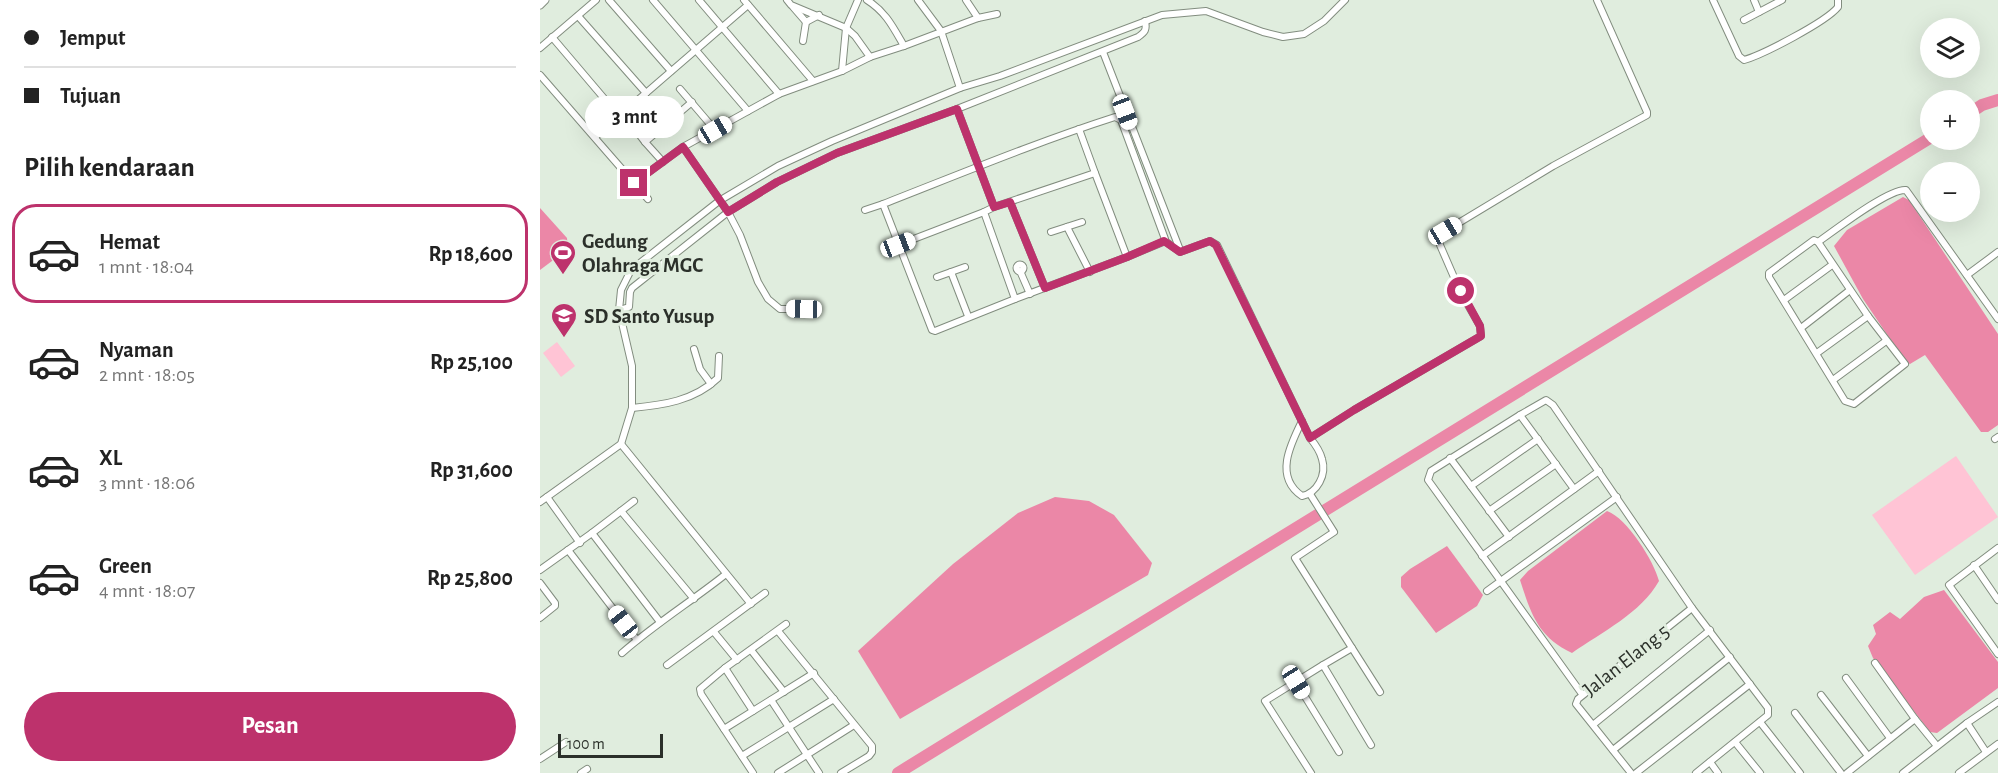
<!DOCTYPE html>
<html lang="id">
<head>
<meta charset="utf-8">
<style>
  body { margin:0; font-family:"Alegreya Sans",sans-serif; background:#f6f6f6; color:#222; height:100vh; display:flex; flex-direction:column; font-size:22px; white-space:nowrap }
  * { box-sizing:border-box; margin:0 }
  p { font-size:20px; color:#767676 }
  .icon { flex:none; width:33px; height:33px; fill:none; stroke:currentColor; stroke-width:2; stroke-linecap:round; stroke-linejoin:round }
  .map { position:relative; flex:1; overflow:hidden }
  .side { display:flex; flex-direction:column; background:#fff; width:540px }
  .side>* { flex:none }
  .banner { display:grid; align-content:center; height:132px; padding:0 24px; background:#fff }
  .buttons { position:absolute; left:1380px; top:18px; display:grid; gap:12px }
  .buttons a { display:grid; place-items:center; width:60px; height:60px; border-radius:50%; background:#fff; box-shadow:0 6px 24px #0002; font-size:30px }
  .scale { position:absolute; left:18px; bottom:15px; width:105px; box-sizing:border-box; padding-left:6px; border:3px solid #2b302a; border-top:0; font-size:16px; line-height:21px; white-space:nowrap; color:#2b302a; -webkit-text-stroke:4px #e0edde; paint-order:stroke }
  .end { position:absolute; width:27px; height:27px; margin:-14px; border:8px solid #bd326c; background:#fff; box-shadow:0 0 0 3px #fff }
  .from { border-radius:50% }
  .bubble { position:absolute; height:42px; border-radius:21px; background:#fff; box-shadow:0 6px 24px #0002; font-size:20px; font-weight:700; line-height:42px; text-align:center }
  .car { position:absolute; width:18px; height:36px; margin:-18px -9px; border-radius:8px; box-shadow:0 0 4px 2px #0007; background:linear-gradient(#fff 24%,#345 0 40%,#fff 0 76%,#345 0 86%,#fff 0) }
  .banner b { display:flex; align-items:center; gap:21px; height:57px; font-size:22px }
  .banner b+b { border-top:2px solid #e0e0e0 }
  .banner i { width:15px; height:15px; background:#222 }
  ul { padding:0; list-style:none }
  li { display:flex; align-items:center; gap:18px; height:99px; margin:0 12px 9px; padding:0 12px; border:3px solid transparent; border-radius:24px }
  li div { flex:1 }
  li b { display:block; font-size:22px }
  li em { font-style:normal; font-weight:700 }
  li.on { border-color:#bd326c }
  li>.icon { width:54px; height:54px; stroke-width:1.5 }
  h2 { padding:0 24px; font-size:27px; line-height:72px }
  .action { display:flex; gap:12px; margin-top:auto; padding:12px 24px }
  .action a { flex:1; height:69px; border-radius:36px; background:#bd326c; color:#fff; font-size:24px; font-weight:700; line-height:69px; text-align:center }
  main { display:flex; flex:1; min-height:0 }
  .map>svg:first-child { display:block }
  .green { fill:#ffc4d5 }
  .water { fill:#eb87a7 }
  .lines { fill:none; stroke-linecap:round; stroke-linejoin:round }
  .river { stroke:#eb87a7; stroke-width:12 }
  .minor-casing { stroke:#828d7f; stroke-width:8 }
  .tertiary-casing { stroke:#828d7f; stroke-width:9 }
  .minor { stroke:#fff; stroke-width:6 }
  .tertiary { stroke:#fff; stroke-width:7 }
  .route { stroke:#bd326c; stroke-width:8 }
  .labels { text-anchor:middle; stroke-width:6; stroke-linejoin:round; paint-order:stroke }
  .poi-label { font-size:21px; font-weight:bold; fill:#2b302a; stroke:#e0edde; text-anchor:start }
  .street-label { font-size:21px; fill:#2b302a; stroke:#e0edde }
</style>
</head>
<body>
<main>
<section class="side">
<div class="banner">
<b><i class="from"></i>Jemput</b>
<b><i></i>Tujuan</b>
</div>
<h2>Pilih kendaraan</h2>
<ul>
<li class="on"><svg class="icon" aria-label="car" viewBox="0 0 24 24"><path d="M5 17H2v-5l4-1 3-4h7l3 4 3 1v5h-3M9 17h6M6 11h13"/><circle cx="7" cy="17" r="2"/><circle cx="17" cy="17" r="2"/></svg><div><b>Hemat</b><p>1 mnt · 18:04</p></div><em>Rp 18,600</em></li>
<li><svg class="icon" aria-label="car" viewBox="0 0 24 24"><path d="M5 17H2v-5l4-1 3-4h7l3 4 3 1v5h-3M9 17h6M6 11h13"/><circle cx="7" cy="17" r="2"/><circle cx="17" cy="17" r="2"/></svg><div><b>Nyaman</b><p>2 mnt · 18:05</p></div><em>Rp 25,100</em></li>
<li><svg class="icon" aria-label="car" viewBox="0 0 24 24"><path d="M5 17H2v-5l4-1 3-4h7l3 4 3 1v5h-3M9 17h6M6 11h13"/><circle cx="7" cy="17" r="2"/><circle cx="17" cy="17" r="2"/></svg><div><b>XL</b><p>3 mnt · 18:06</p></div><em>Rp 31,600</em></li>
<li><svg class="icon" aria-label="car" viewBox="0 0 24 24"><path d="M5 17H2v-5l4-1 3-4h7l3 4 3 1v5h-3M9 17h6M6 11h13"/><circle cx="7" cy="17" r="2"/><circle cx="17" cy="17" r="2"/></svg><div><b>Green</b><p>4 mnt · 18:07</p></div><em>Rp 25,800</em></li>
</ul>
<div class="action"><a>Pesan</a></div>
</section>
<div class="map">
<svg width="1458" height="773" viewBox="0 0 1458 773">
  <rect width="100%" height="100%" fill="#e0edde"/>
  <!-- green -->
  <g class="green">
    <path d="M17 342 35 366 21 377 3 353Z"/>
    <path d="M1416 456 1458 517 1375 575 1332 515Z"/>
  </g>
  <!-- water -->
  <g class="water">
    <path d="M1363 197 1369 200 1458 334V425L1448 432H1441L1385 355 1370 364 1365 361 1323 299 1294 246 1307 230Z"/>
    <path d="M0 208 27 238 28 249 0 270Z"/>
    <path d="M515 497 549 501 574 515 612 563 608 575 360 719 318 651 413 564 478 513Z"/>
    <path d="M1067 511C1087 518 1114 561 1119 581 1101 613 1062 632 1032 653 998 637 991 614 980 580L988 571Z"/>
    <path d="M907 546 943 595 937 606 896 633 861 587V577L870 569Z"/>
    <path d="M1404 590 1458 662V688L1397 733 1390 732 1333 658 1328 646 1336 634 1333 625 1350 612 1360 619 1384 597Z"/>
  </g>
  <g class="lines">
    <!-- river -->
    <g class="river">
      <path d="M1430 113 1442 105 1458 100"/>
      <path d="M358 773 1390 138"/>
    </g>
    <defs>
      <g id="minor">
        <path d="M69 0 131 71"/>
        <path d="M113 0 208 111"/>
        <path d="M159 0 239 94"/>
        <path d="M204 0 273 81"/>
        <path d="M247 0 251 5 306 28 315 36 330 57"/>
        <path d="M327 0C346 12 353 27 364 46"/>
        <path d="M378 0 401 31 420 88"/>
        <path d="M426 0 438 18"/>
        <path d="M1173 0 1199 56 1204 60C1222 55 1286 22 1298 7V0"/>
        <path d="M1214 0 1219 12"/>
        <path d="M253 7 266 22 279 15"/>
        <path d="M38 16 106 93"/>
        <path d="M1204 20 1242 0"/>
        <path d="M12 37 79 116"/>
        <path d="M263 41 266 22"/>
        <path d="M0 48 56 0"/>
        <path d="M563 52 640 250"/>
        <path d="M302 71 306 28 318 0"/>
        <path d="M0 75 108 199"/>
        <path d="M140 89 175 130"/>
        <path d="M417 109 454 207 444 212 475 299 395 331 392 330 343 204C420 174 497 142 575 117L581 120 625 239 623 242 587 257"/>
        <path d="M92 125 105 142 152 102"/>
        <path d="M539 129 555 173"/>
        <path d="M55 137 208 5"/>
        <path d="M105 142 123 162"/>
        <path d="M143 147 188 212 200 235 218 282 228 299 240 309H264"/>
        <path d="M94 183 143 147 239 94 302 71 330 57 364 46 438 18 457 14"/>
        <path d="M470 202 505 288"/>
        <path d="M454 207 555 173 587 257 475 299"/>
        <path d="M325 210 343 204"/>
        <path d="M527 227 550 272"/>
        <path d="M511 232 542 222"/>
        <path d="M1274 240 1278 242 1328 316 1365 364 1314 404 1305 401 1229 277V273Z"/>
        <path d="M625 241 640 252 670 241 677 245 770 438 814 410 941 336 940 326 920 291 900 245 899 237 902 233 1013 166 1107 115V112L1057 0"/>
        <path d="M1278 242C1294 231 1349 188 1366 190L1458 319"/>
        <path d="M358 245 444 212"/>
        <circle cx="480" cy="268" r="3.5"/>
        <path d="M425 267 411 272 428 316"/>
        <path d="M480 271 490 294"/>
        <path d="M1427 275 1458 252"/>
        <path d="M397 277 411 272"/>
        <path d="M1244 300 1292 265"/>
        <path d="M79 310 89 307 90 292 92 288 188 212 237 182 297 153 417 109 598 37C605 32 607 30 605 21"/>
        <path d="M1261 328 1310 290"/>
        <path d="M154 349 160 369 171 384"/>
        <path d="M1277 353 1328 316"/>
        <path d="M1293 380 1346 341"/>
        <path d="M92 408C123 405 154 401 178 378L179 356"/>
        <path d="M980 415 1034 489"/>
        <path d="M762 421C750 445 734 477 762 496 777 493 787 475 782 459 780 451 775 444 770 438"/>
        <path d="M1455 439 1458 437"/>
        <path d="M81 444 211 604"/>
        <path d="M910 458 969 537"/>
        <path d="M931 486 998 439"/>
        <path d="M770 494 794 532 755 558 812 648 783 665"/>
        <path d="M7 497 40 543"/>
        <path d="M94 501 81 511 154 599"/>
        <path d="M0 502 81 444 92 408V366L79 310 81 290 91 270 179 201 238 166 292 141 420 88 460 76 622 15 666 11 723 32 743 37 764 34 784 21 805 0"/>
        <path d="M949 511 1016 464"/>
        <path d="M52 533 81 511"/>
        <path d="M1458 548 1409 585 1458 654"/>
        <path d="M28 550 97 640"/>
        <path d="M942 556 1059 471"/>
        <path d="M1434 565 1458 600"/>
        <path d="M0 570 52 533 120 622"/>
        <path d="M0 583 15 603V606L0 618"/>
        <path d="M947 591 1077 497"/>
        <path d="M238 631 332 746V752L329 756 301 773"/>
        <path d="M174 632 197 660"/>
        <path d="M812 648 840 692"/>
        <path d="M211 650 244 692"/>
        <path d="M82 653C115 624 152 601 186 574"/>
        <path d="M1335 663 1375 719"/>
        <path d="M127 665 225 593"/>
        <path d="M185 668 213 711"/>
        <path d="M1306 678 1350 738"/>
        <path d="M756 682 799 752"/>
        <path d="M1042 694 888 480 891 471 980 415 1006 400 1013 405 1152 608 1228 708V715L1156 773"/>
        <path d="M1281 695 1328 756"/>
        <path d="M231 700 279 773"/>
        <path d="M1255 713 1301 773"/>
        <path d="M1220 722 1260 773"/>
        <path d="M1427 723 1446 752"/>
        <path d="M1054 724 1170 630"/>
        <path d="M184 729 274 673"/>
        <path d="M1195 742 1220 773"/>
        <path d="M1073 750 1190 657"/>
        <path d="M202 756 294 699"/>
        <path d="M0 759 26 742"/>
        <path d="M1170 762 1178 773"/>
        <path d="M41 773 47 769"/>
        <path d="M213 773 161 694 160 689 185 668 246 624"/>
        <path d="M238 773 314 725"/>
        <path d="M771 773 725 701 783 665 831 745"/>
        <path d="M1091 773 1036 704 1038 699 1152 608"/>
        <path d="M1096 773 1210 684"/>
        <path d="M1307 773 1375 719 1397 746"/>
        <path d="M1363 773 1427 723 1458 702"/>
        <path d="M1419 773 1458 744"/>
      </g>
      <path id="tertiary" d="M0 5 5 0"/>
    </defs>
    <!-- minor casing -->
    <use href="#minor" class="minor-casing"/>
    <!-- tertiary casing -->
    <use href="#tertiary" class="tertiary-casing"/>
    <!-- minor -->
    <use href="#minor" class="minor"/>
    <!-- tertiary -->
    <use href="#tertiary" class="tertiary"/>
  </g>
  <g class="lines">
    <!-- route -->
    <path class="route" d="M94 183 143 147 188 212 237 182 297 153 417 109 454 207 470 202 505 288 587 257 624 241 640 252 670 241 676 245 770 438 814 410 941 336 940 326 921 291"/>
  </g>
  <!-- icons -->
  <defs>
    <symbol id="stadium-pin" viewBox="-11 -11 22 30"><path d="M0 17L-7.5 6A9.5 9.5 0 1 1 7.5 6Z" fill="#bd326c" stroke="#e0edde"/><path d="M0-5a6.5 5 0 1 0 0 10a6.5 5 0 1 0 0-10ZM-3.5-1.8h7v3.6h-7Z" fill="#fff"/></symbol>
    <symbol id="school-pin" viewBox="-11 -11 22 30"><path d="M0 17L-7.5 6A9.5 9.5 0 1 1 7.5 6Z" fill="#bd326c" stroke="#e0edde"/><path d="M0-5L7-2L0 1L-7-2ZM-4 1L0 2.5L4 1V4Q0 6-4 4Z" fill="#fff"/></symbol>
  </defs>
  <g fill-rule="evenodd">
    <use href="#stadium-pin" x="8" y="238" width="30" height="40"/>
    <use href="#school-pin" x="9" y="301" width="30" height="40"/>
  </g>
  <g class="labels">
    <!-- poi labels -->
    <g class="poi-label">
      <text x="42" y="248">Gedung<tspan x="42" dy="24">Olahraga MGC</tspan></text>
      <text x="44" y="323">SD Santo Yusup</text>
    </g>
    <!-- street labels -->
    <g class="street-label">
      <text transform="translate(1086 660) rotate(-38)" y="7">Jalan Elang 5</text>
    </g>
  </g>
</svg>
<div class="buttons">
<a><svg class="icon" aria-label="layers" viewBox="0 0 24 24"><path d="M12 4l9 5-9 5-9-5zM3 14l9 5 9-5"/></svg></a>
<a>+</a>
<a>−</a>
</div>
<div class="scale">100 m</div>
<i class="end from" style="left:921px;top:291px"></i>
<i class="end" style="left:94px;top:183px"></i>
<div class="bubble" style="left:45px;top:96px;width:99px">3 mnt</div>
<i class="car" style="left:585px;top:112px;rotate:159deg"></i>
<i class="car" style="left:175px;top:130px;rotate:60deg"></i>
<i class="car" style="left:905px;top:231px;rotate:59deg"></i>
<i class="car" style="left:358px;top:245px;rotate:69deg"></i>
<i class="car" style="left:264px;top:309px;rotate:271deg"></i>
<i class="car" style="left:83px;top:622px;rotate:322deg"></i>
<i class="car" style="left:756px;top:682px;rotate:148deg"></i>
</div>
</main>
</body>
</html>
